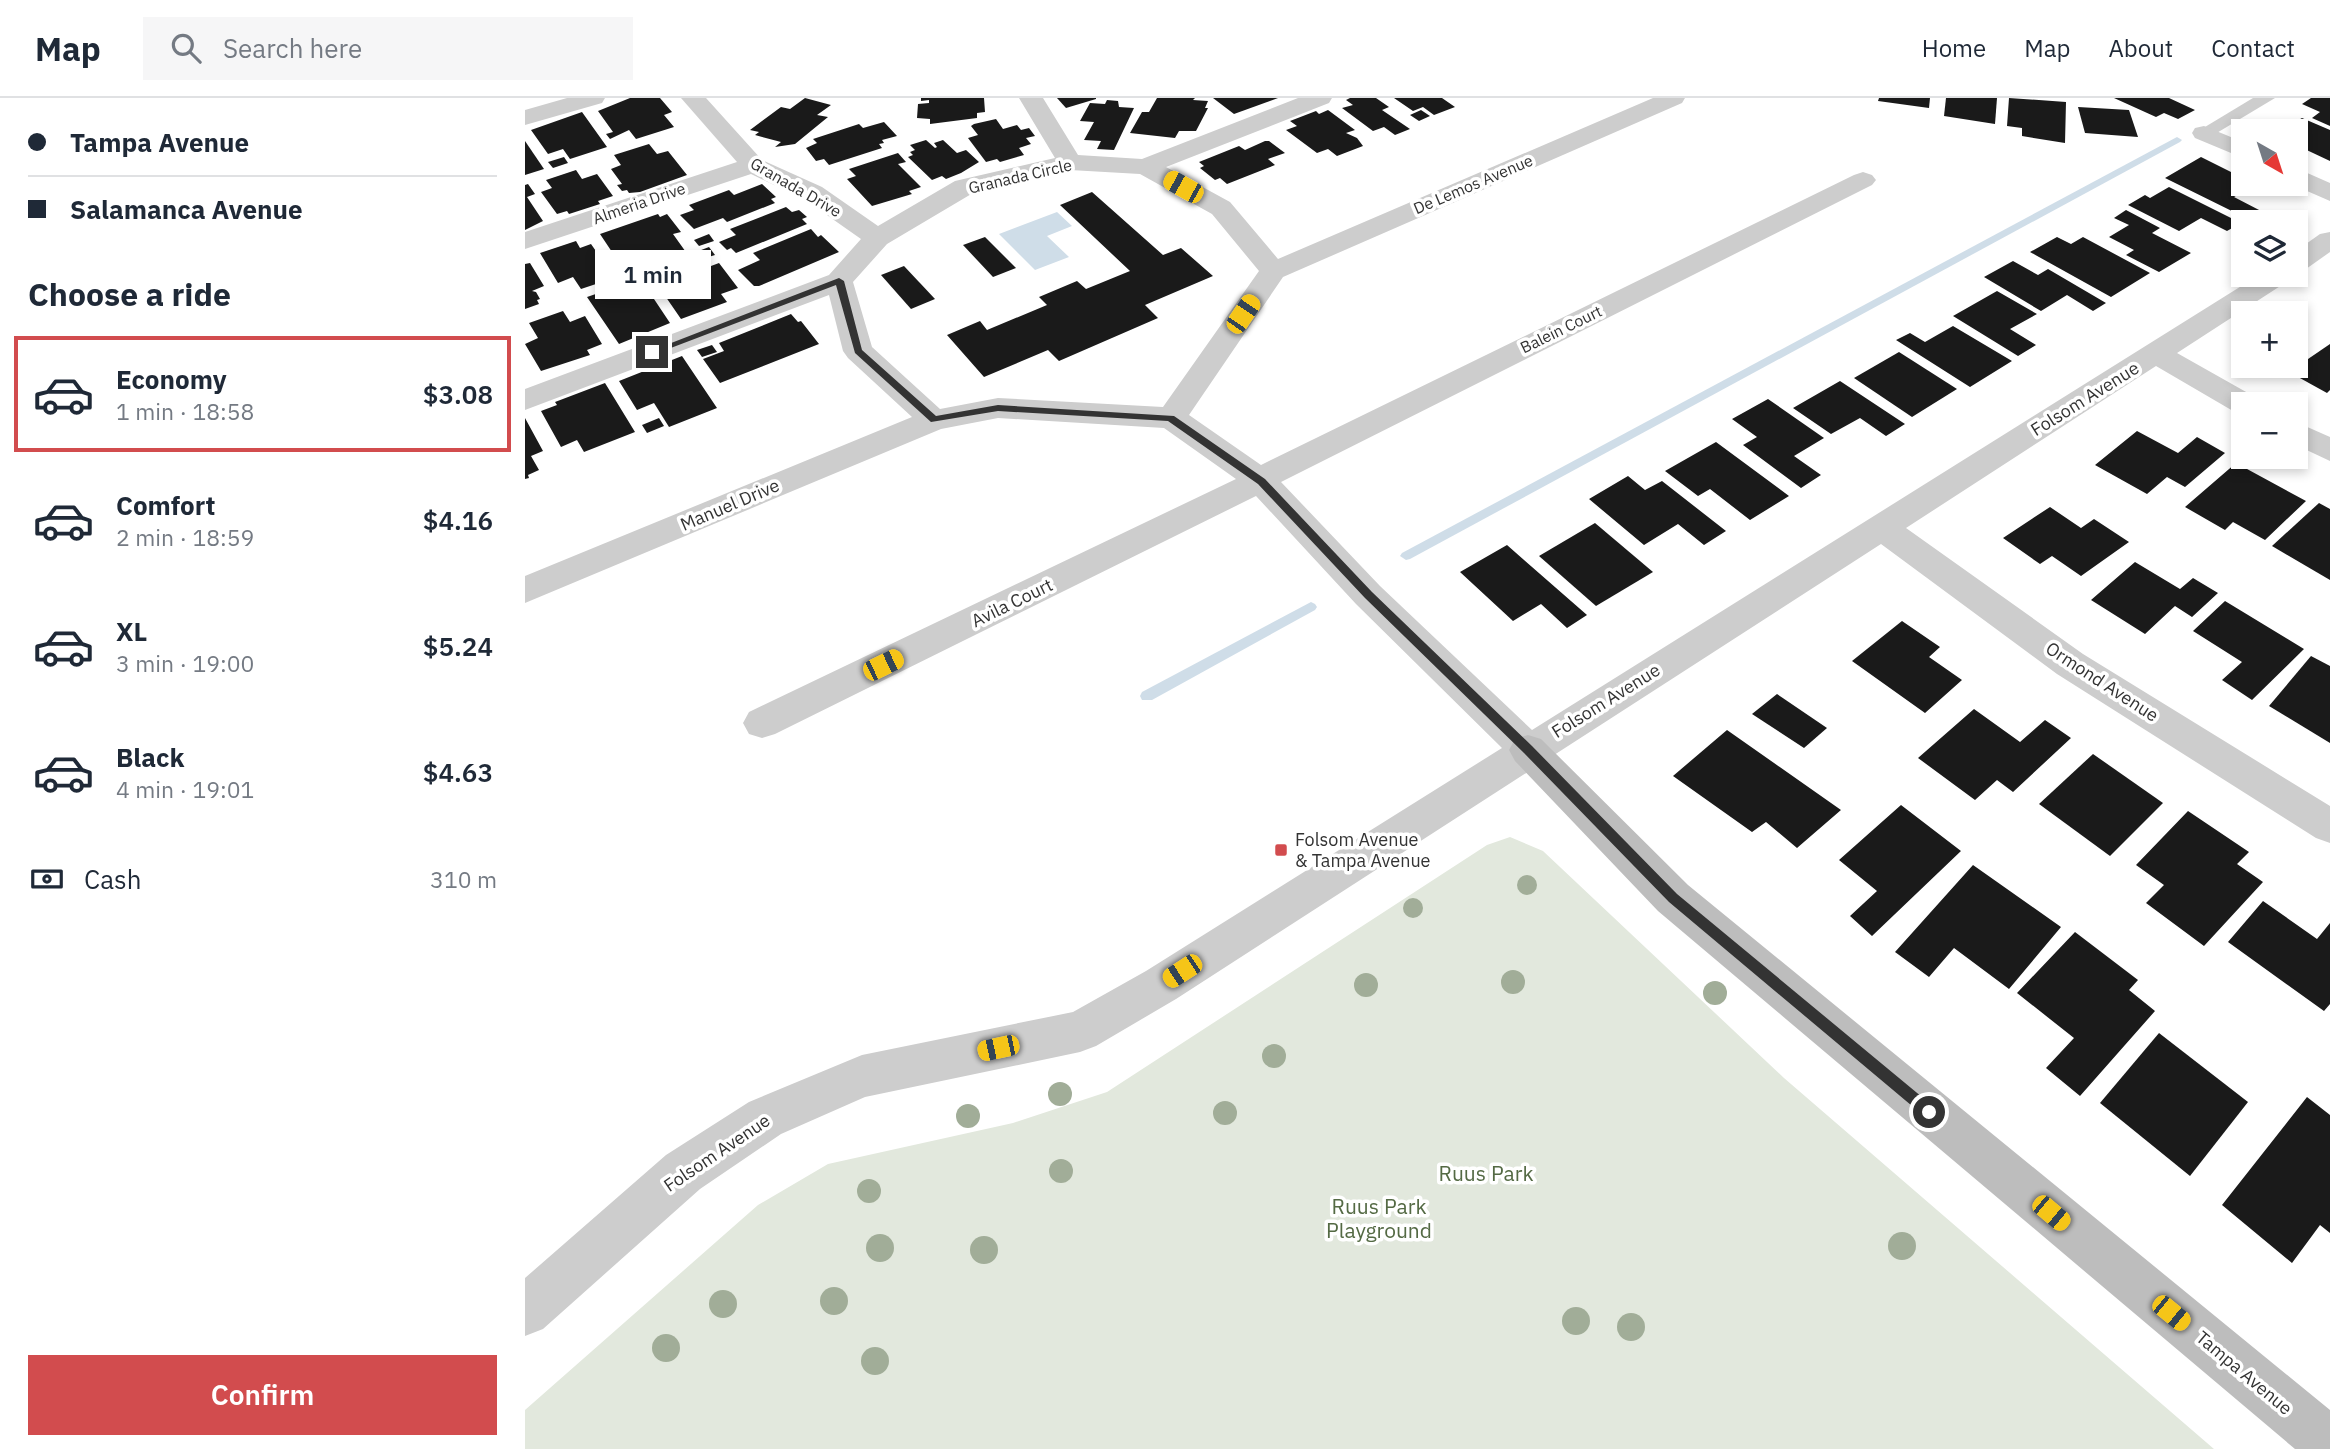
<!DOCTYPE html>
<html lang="en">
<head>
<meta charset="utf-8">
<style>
  body { margin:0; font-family:"IBM Plex Sans",sans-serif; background:#f6f6f7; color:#1f2937; height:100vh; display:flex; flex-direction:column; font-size:26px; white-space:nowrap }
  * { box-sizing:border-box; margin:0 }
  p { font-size:23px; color:#747a83 }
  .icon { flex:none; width:38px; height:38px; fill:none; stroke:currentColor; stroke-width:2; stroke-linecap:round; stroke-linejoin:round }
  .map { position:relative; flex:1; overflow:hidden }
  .drawer { display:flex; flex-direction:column; background:#fff; width:525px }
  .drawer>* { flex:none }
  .banner { display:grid; align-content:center; height:154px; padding:0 28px; background:#fff }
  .needle { width:46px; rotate:141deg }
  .buttons { position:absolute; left:1706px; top:21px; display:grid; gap:14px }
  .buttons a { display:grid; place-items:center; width:77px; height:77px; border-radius:0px; background:#fff; box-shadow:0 4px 10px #0003; font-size:35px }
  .end { position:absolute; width:32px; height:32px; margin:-16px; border:9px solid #333; background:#fff; box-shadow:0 0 0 4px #fff }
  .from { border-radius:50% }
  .bubble { position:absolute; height:49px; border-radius:0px; background:#fff; box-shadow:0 4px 10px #0003; font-size:23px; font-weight:600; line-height:49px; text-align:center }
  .car { position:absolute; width:21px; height:42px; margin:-21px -10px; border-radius:9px; box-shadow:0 0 5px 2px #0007; background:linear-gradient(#f5c518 24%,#345 0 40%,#f5c518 0 76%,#345 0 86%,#f5c518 0) }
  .banner b { display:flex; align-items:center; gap:24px; height:66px; font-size:26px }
  .banner b+b { border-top:2px solid #e0e1e3 }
  .banner i { width:18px; height:18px; background:#1f2937 }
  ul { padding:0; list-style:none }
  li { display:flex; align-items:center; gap:21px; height:116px; margin:0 14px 10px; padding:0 14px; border:4px solid transparent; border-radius:0px }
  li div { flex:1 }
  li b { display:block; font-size:26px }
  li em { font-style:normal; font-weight:600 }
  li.active { border-color:#d24c4e }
  li>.icon { width:63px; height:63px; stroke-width:1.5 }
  h2 { padding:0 28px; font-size:32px; line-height:84px }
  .pay { display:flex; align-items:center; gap:18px; height:77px; padding:0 28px; font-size:26px }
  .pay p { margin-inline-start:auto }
  .primary-button { display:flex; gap:14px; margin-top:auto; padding:14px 28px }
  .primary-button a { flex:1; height:80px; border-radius:0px; background:#d24c4e; color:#fff; font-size:28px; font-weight:600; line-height:80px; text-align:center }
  header { display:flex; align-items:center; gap:42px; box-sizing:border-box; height:98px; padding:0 35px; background:#fff; border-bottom:2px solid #e0e1e3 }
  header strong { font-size:33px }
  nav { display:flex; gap:38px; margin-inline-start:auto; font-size:24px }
  .search { width:490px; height:63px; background:#f6f6f7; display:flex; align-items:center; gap:18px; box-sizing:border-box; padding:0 24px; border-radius:0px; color:#747a83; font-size:26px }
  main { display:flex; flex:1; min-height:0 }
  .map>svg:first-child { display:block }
  .green { fill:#e2e8dd }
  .water { fill:#cfdde8 }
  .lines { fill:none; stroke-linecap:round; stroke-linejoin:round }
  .stream { fill:#cfdde8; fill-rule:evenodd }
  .building { fill:#1a1a1a }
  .lane { fill:#cdcdcd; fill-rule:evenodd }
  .street { fill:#cdcdcd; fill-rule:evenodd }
  .secondary { fill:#bdbdbd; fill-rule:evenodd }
  .tree { fill:#a1ad98 }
  .route { fill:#333 }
  .poi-dot { fill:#d24c4e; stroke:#fff; stroke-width:2.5 }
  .labels { text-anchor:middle; stroke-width:7; stroke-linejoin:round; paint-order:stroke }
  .far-street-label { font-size:16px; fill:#333; stroke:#fff }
  .street-label { font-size:18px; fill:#333; stroke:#fff }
  .poi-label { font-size:18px; fill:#333; stroke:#fff; text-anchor:start }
  .near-park-label { font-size:21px; fill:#546a44; stroke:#fff }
</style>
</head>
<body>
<header>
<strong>Map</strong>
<div class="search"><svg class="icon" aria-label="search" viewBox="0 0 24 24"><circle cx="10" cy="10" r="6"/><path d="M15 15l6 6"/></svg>Search here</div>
<nav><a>Home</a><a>Map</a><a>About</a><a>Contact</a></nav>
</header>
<main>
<section class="drawer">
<div class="banner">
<b><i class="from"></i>Tampa Avenue</b>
<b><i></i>Salamanca Avenue</b>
</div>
<h2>Choose a ride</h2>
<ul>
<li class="active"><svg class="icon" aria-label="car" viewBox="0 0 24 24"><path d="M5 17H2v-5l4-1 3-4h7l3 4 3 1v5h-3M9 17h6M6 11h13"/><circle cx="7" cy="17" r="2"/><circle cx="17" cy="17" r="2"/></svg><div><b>Economy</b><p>1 min · 18:58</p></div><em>$3.08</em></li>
<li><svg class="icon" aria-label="car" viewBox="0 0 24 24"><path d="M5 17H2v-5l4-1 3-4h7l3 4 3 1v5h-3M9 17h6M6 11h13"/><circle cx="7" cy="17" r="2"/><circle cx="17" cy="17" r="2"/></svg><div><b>Comfort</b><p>2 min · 18:59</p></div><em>$4.16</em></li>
<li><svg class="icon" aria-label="car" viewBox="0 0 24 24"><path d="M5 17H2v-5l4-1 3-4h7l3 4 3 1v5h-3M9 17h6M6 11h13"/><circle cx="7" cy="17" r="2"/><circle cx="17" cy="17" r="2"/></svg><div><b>XL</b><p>3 min · 19:00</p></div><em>$5.24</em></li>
<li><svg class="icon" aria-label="car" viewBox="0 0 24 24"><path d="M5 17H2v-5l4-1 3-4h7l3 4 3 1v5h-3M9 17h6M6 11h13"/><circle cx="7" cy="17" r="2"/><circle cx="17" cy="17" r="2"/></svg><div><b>Black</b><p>4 min · 19:01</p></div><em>$4.63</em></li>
</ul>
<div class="pay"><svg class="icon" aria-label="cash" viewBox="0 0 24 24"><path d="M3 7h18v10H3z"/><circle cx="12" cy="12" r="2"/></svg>Cash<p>310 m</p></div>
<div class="primary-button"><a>Confirm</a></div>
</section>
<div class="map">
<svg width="1805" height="1351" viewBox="0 0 1805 1351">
  <rect width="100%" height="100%" fill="#fff"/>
  <!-- green -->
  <path class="green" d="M985 739 1018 753 1259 980 1689 1351H0V1312L233 1107 303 1066 488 1025 582 994 962 747Z"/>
  <!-- water -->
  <path class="water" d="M532 114 547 128 522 138 544 159 510 172 474 136Z"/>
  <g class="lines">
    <!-- stream -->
    <g class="stream">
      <path d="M1652 39 1657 42 1655 44 885 461 881 462 875 458 877 455Z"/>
      <path d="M786 504 790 506 792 509 790 512 627 602H617L615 598 617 594Z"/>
    </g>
  </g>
  <!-- building -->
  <g class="building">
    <path d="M105 0H135L147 14 139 17 149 29 111 41 104 32 85 41 81 36 88 34 73 13Z"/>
    <path d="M280 0 306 7 292 17 303 19 270 46 250 49 256 44 230 37 234 34 225 32 256 9 265 11Z"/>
    <path d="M396 0H459L460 14 452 15V20L405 26V21L392 20 393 6 404 5V2L396 3Z"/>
    <path d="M532 0H571V1L541 10Z"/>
    <path d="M632 0H670L668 2 683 3 680 10H683L671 33H654L650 40 605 35 617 14H624Z"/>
    <path d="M688 0H753L709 16Z"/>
    <path d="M825 0H851L864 9 857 12 885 31 870 37 859 29 848 33 817 10 828 7 821 2Z"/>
    <path d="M869 0H917L930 9 909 17 898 9 888 13Z"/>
    <path d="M1354 0H1405L1404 10 1353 3Z"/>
    <path d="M1421 0H1472L1470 26 1419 18Z"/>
    <path d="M1484 0 1541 4 1540 45 1497 38V30L1482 28Z"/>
    <path d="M1589 0H1644L1670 12 1653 21 1639 15 1631 19Z"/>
    <path d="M1786 0H1805V28L1787 20 1795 14 1777 6Z"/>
    <path d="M582 2 593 3 594 9 609 10 589 52 572 51 576 43 559 42 569 24 555 23 565 5 580 6Z"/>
    <path d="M1553 9 1604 12 1613 39 1560 35Z"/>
    <path d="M803 12 830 32 821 35 832 40 838 48 812 58 803 51 792 55 761 32 772 28 765 23 791 13 794 16Z"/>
    <path d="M896 12 905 18 894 23 885 17Z"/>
    <path d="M57 14 82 49 45 61 38 51 23 56 6 32Z"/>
    <path d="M1777 20 1805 32V63L1771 47V33H1754Z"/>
    <path d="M471 21 478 31 492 27 496 32 504 30 510 38 501 40 506 46 494 50 499 57 475 64 472 61 461 64 443 40 453 37 446 28 449 26Z"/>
    <path d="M359 24 372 38 357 42 359 45 354 46 357 50 304 67 299 61 291 63 281 50 292 45 288 41 334 26 338 30Z"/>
    <path d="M401 42 410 50 412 49 409 45 418 42 432 55 441 52 454 64 436 75 421 81 417 78 407 82 383 59 388 57 385 54 390 52 385 47Z"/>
    <path d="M0 43 19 71 0 77Z"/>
    <path d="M740 43H744L760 55 743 61 750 67 702 86 695 80 690 82 675 70 679 68 674 64 714 48 720 52Z"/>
    <path d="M124 46 132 56 143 53 162 77 115 94 104 95 102 92 97 93 92 87 97 86 86 71 96 67 89 57Z"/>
    <path d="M373 55 381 64 373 66 396 89 384 93 387 96 347 108 322 81 331 78 324 71Z"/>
    <path d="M39 59 43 65 28 70 23 64Z"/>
    <path d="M1676 59 1718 80V86H1732L1709 99 1736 113 1723 121 1640 80Z"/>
    <path d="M51 72 57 81 72 76 88 98 73 103 75 106 44 116 42 113 32 116 16 94 27 90 21 82Z"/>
    <path d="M3 86 10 96 2 99 18 123 0 132V87Z"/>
    <path d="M237 86 251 99 246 101 250 105 202 124 198 120 169 131 155 117 169 112 164 107 204 92 209 97Z"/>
    <path d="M1644 89 1716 125 1702 133 1676 120 1654 133 1603 107 1620 97 1625 100Z"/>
    <path d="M567 94 638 157 656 150 688 178 620 207 633 220 534 263 523 252 459 279 422 237 455 223 462 232 522 207 514 199 552 183 561 191 605 173 535 107Z"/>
    <path d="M261 109 267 114 274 112 282 119 277 121 282 126 211 155 206 150 202 152 194 144 211 137 205 131Z"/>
    <path d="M1601 112 1635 130 1627 135 1666 155 1634 174 1601 157 1609 152 1584 139 1604 127 1589 120Z"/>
    <path d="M133 116 135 119 142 116 156 134 148 136 163 157 121 172 114 162 97 169 75 136Z"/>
    <path d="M286 131 293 139 296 137 314 154 234 188H229L213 172 235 162 228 155Z"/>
    <path d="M184 136 189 143 174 148 169 142Z"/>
    <path d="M460 139 491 170 468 179 438 147Z"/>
    <path d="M1532 139 1546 146 1558 139 1625 175 1586 199 1505 154Z"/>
    <path d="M51 143 55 150 66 146 87 176 75 180 77 184 56 191 48 179 33 185 15 155Z"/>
    <path d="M184 149 190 157 177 161 171 154Z"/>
    <path d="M169 160 178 171 194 165 213 190 196 196 202 204 156 221 125 176Z"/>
    <path d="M1488 163 1513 177 1523 171 1581 205 1568 213 1542 197 1516 213 1459 179Z"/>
    <path d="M5 165 19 188 7 193 11 194 15 201 12 202 14 206 0 211V166Z"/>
    <path d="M379 168 410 201 386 211 356 177Z"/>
    <path d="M97 187 107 201 125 195 145 225 94 246 62 199Z"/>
    <path d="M1472 193 1512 216 1485 231 1511 247 1493 258 1428 218Z"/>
    <path d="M38 213 45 224 60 218 77 246 62 252 65 257 16 273 0 246 13 240 4 225Z"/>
    <path d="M266 216 273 224 276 223 294 246 195 285 178 261 199 253 194 245Z"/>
    <path d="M1428 228 1487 263 1445 289 1371 242 1385 235 1400 244Z"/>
    <path d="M1805 246V292L1802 295 1764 274Z"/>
    <path d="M187 247 192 254 177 259 172 252Z"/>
    <path d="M1374 254 1432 291 1387 319 1329 280Z"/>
    <path d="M157 258 192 310 144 329 129 305 112 312 94 283Z"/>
    <path d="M1315 283 1380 326 1361 338 1335 320 1306 336 1268 310Z"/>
    <path d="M80 285 110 334 59 354 52 342 36 349 16 313 32 307 30 304Z"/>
    <path d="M1243 301 1299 340 1269 358 1296 377 1276 390 1218 347 1232 339 1207 321Z"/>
    <path d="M0 320 18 353 6 358 14 372 3 377 4 380 0 381Z"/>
    <path d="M134 320 139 328 122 335 117 327Z"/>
    <path d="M1612 333 1653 355 1672 339 1700 355 1660 389 1642 379 1622 396 1570 367Z"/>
    <path d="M1191 344 1264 398 1225 422 1185 391 1173 398 1140 373Z"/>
    <path d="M1711 365 1781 403 1740 442 1708 424 1700 432 1660 409Z"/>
    <path d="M1103 378 1120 392 1137 383 1201 433 1179 447 1153 426 1119 447 1064 401Z"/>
    <path d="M1794 405 1805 411V482L1747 448Z"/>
    <path d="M1525 409 1556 430 1569 421 1604 444 1556 478 1527 458 1515 466 1478 440Z"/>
    <path d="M1070 425 1128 474 1071 508 1014 458Z"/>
    <path d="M982 447 1062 517 1042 530 1016 506 988 523 935 474Z"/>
    <path d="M1610 464 1655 491 1668 480 1693 495 1667 519 1650 508 1620 536 1566 502Z"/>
    <path d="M1700 503 1779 551 1727 602 1697 582 1717 564 1668 533Z"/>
    <path d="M1377 523 1415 549 1404 559 1437 582 1400 615 1327 563Z"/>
    <path d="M1786 558 1805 568V645L1744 608Z"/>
    <path d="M1252 596 1302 630 1279 650 1227 616Z"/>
    <path d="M1449 611 1495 644 1520 622 1546 640 1488 694 1472 682 1450 702 1393 660Z"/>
    <path d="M1202 632 1316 712 1272 750 1241 724 1227 734 1148 678Z"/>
    <path d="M1568 656 1638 705 1585 758 1514 706Z"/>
    <path d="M1376 707 1436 753 1347 838 1325 818 1352 793 1314 762Z"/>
    <path d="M1663 713 1724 754 1712 766 1738 784 1679 848 1621 805 1639 787 1611 767Z"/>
    <path d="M1448 767 1536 829 1484 891 1429 850 1404 879 1370 854Z"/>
    <path d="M1738 803 1792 841 1805 825V906L1799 913 1703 844Z"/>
    <path d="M1550 834 1613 882 1604 892 1630 913 1555 998 1521 970 1549 940 1492 895Z"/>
    <path d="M1634 935 1723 1004 1665 1078 1575 1005Z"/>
    <path d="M1782 999 1805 1017V1135L1795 1127 1767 1165 1697 1107Z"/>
  </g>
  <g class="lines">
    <!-- lane -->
    <path class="lane" d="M1728 0H1750L1685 39 1679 40 1670 35Z"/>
    <!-- street -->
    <g class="street">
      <path d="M42 0H80L77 5 0 27V12Z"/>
      <path d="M156 0H181L237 62 297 89 353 128 430 83 530 60 494 0H518L553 57 617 61 773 0H807L804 5 641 69 705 104 753 161 1128 0H1160L1157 5 758 179 664 317 736 367 1329 77 1338 74 1347 77 1351 82 1347 87 756 384 855 488 1007 632 1734 177H1767L1763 183 1652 255 1730 299 1734 306H1718V316L1708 313 1631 268 1381 430 1558 556 1805 708V745L1791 740 1532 576 1356 446 651 901 571 948 555 954 340 999 256 1036 175 1091 18 1231 0 1238V1180L141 1057 224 1004 337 957 548 914 621 873 977 650 831 506 731 398 250 636 237 640 224 636 218 625 224 614 711 381 639 330 473 320 416 331 0 505V478L387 319 323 260 318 253 304 197 0 312V291L304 177 336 141 279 101 226 76 0 151V134L212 64ZM545 72 615 76 687 116 734 173 638 309 473 300 415 311 347 249 328 184 362 146 448 95Z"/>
      <path d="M1679 28 1718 44V60L1670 40 1667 35 1670 30Z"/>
      <path d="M1771 70 1805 85V103L1766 86H1771Z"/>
      <path d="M1805 134V154L1781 171 1771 173V153L1795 136Z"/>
      <path d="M1771 324 1805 339V363L1771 347Z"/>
    </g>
    <!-- secondary -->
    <path class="secondary" d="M1003 637 1016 641 1163 787 1805 1312V1351H1770L1133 813 990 663 984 652 990 641Z"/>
  </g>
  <!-- trees -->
  <g class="tree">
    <circle cx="1002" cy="787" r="10"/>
    <circle cx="888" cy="810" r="10"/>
    <circle cx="988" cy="884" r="12"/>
    <circle cx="841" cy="887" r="12"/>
    <circle cx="1190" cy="895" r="12"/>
    <circle cx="749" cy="958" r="12"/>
    <circle cx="535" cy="996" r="12"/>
    <circle cx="700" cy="1015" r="12"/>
    <circle cx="443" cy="1018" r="12"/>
    <circle cx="536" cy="1073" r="12"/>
    <circle cx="344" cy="1093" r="12"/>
    <circle cx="1377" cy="1148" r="14"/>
    <circle cx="355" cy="1150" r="14"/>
    <circle cx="459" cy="1152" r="14"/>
    <circle cx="309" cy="1203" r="14"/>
    <circle cx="198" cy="1206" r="14"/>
    <circle cx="1051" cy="1223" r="14"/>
    <circle cx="1106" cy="1229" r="14"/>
    <circle cx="141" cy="1250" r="14"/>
    <circle cx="350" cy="1263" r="14"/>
  </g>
  <!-- route -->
  <path class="route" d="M314 180 319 183 337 252 411 318 473 307 649 318 740 381 847 494 1007 648 1152 796 1409 1009V1018H1399L1144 804 999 655 840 500 733 386 643 323 473 313 406 324 330 255 311 187 130 256 123 254Z"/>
  <!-- markers -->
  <rect class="poi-dot" x="749" y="745" width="14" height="14" rx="3.5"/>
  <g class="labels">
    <!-- far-street labels -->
    <g class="far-street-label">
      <text transform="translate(495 78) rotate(-13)" y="6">Granada Circle</text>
      <text transform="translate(948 86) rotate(-23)" y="6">De Lemos Avenue</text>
      <text transform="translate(271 89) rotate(30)" y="6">Granada Drive</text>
      <text transform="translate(114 105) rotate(-19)" y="6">Almeria Drive</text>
      <text transform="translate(1036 231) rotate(-26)" y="6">Balein Court</text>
    </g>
    <!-- street labels -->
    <g class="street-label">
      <text transform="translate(1560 301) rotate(-32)" y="6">Folsom Avenue</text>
      <text transform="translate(205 407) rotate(-23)" y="6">Manuel Drive</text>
      <text transform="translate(487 505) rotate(-26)" y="6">Avila Court</text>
      <text transform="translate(1577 584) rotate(33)" y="6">Ormond Avenue</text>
      <text transform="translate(1081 603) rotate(-32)" y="6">Folsom Avenue</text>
      <text transform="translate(192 1055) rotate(-34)" y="6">Folsom Avenue</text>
      <text transform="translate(1719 1275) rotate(40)" y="6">Tampa Avenue</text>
    </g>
    <!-- poi labels -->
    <g class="poi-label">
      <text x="770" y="748">Folsom Avenue<tspan x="770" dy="21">&amp; Tampa Avenue</tspan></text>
    </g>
    <!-- near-park labels -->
    <g class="near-park-label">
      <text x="961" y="1083">Ruus Park</text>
      <text x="854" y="1116">Ruus Park<tspan x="854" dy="24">Playground</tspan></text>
    </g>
  </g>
</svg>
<div class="buttons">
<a><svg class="needle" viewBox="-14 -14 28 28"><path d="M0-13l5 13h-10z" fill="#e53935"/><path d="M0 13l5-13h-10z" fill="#747a83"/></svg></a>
<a><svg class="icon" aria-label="layers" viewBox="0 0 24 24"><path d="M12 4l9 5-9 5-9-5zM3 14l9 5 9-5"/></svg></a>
<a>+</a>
<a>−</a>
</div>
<i class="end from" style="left:1404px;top:1014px"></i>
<i class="end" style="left:127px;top:254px"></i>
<div class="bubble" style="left:70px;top:152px;width:116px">1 min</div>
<i class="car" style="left:658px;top:89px;rotate:299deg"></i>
<i class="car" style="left:718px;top:216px;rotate:34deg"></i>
<i class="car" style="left:358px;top:567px;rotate:64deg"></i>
<i class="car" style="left:657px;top:873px;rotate:237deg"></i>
<i class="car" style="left:473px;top:950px;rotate:258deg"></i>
<i class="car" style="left:1526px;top:1115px;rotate:130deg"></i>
<i class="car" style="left:1646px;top:1215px;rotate:129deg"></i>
</div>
</main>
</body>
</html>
